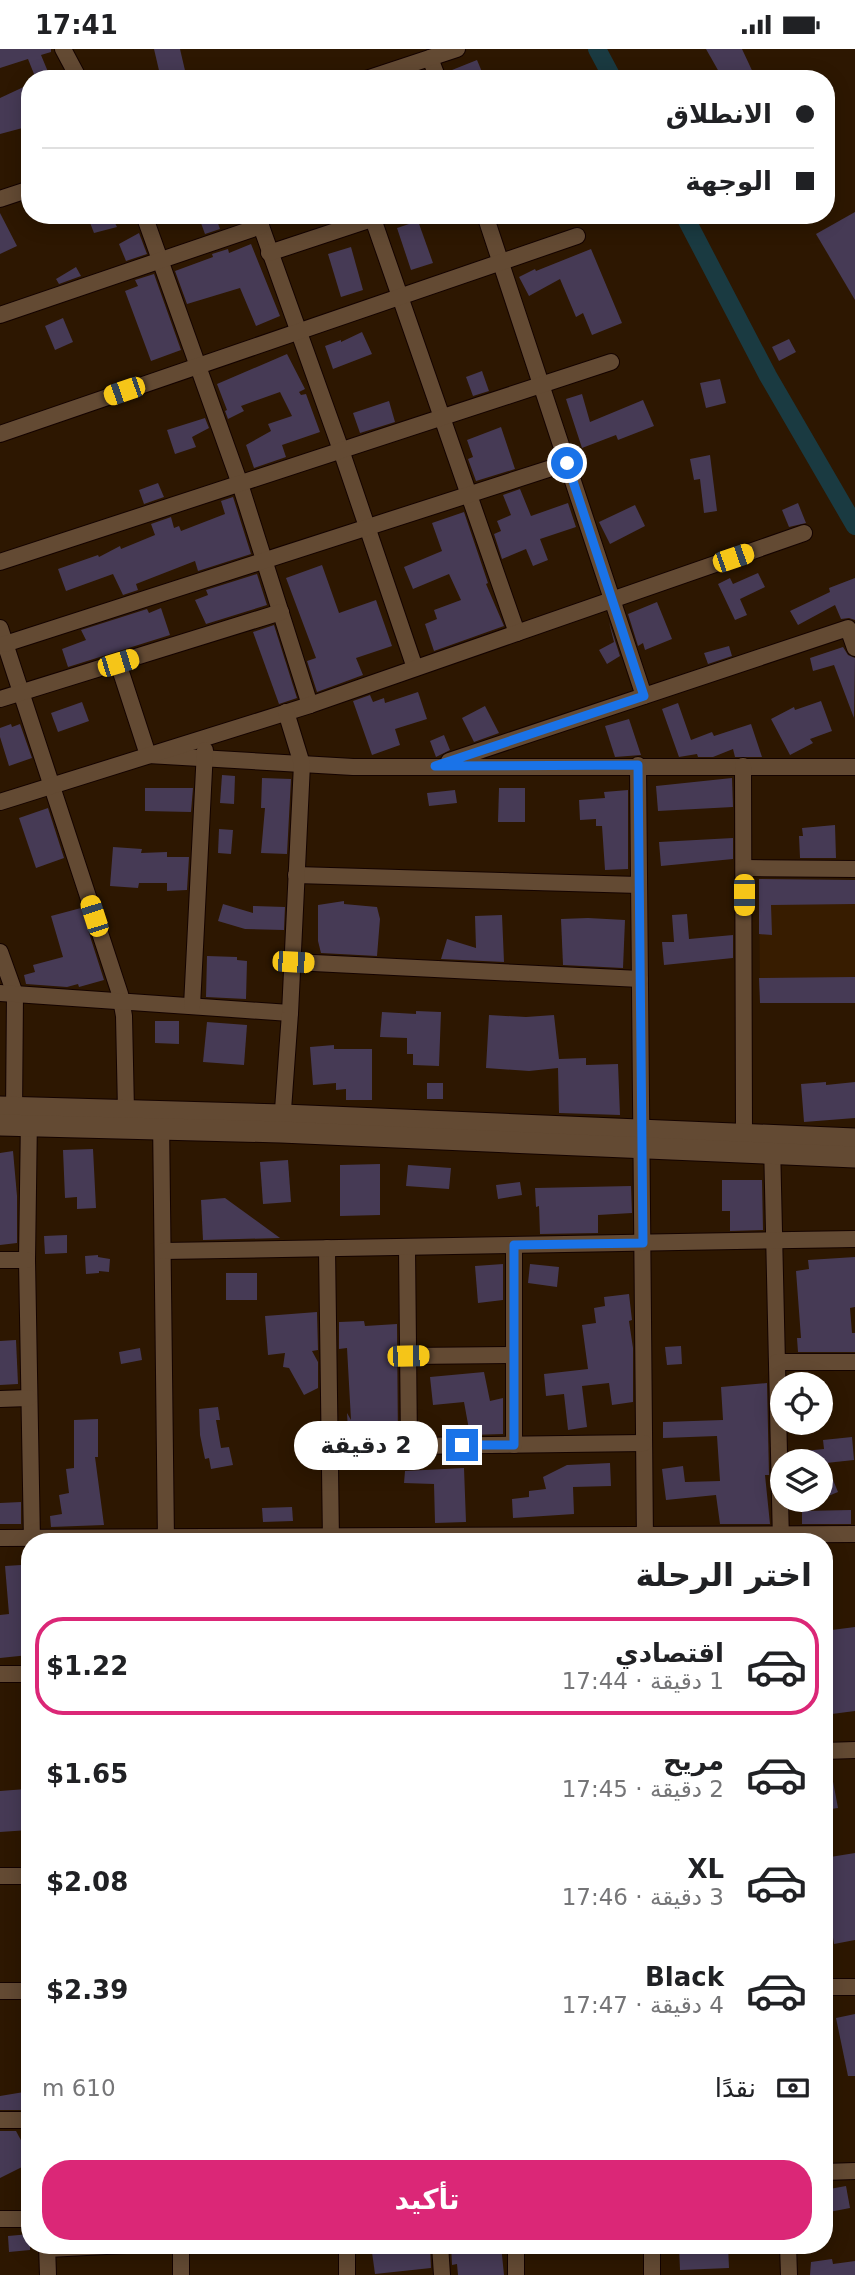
<!DOCTYPE html>
<html lang="ar">
<head>
<meta charset="utf-8">
<style>
  body { margin:0; font-family:"DejaVu Sans",Cairo,sans-serif; background:#f2f2f2; color:#202124; direction:rtl; height:100vh; display:flex; flex-direction:column; font-size:26px; white-space:nowrap }
  * { box-sizing:border-box; margin:0 }
  p { font-size:23px; color:#757577 }
  .icon { flex:none; width:38px; height:38px; fill:none; stroke:currentColor; stroke-width:2; stroke-linecap:round; stroke-linejoin:round }
  .map { position:relative; flex:1; overflow:hidden; direction:ltr }
  .details { position:absolute; left:21px; top:1484px; width:812px; height:721px; display:flex; flex-direction:column; background:#fff; border-radius:28px; box-shadow:0 4px 18px #0003; direction:rtl }
  .details>* { flex:none }
  .hud { position:absolute; left:21px; top:21px; width:814px; height:154px; border-radius:28px; box-shadow:0 4px 18px #0003; direction:rtl; display:grid; align-content:center; height:154px; padding:0 21px; background:#fff }
  .tools { position:absolute; left:770px; top:1323px; display:grid; gap:14px }
  .tools a { display:grid; place-items:center; width:63px; height:63px; border-radius:50%; background:#fff; box-shadow:0 4px 18px #0003; font-size:35px }
  .end { position:absolute; width:32px; height:32px; margin:-16px; border:9px solid #1a73e8; background:#fff; box-shadow:0 0 0 4px #fff }
  .from { border-radius:50% }
  .bubble { position:absolute; height:49px; border-radius:24px; background:#fff; box-shadow:0 4px 18px #0003; font-size:23px; font-weight:600; line-height:49px; text-align:center; direction:rtl }
  .car { position:absolute; width:21px; height:42px; margin:-21px -10px; border-radius:9px; box-shadow:0 0 5px 2px #0007; background:linear-gradient(#f5c518 24%,#345 0 40%,#f5c518 0 76%,#345 0 86%,#f5c518 0) }
  .hud b { display:flex; align-items:center; gap:24px; height:66px; font-size:26px }
  .hud b+b { border-top:2px solid #e0e0e0 }
  .hud i { width:18px; height:18px; background:#202124 }
  ul { padding:0; list-style:none }
  li { display:flex; align-items:center; gap:21px; height:98px; margin:0 14px 10px; padding:0 7px; border:4px solid transparent; border-radius:28px }
  li div { flex:1 }
  li b { display:block; font-size:26px }
  li em { font-style:normal; font-weight:600 }
  li.current { border-color:#db2777 }
  li>.icon { width:63px; height:63px; stroke-width:1.5 }
  h2 { padding:0 21px; font-size:32px; line-height:84px }
  .pay { display:flex; align-items:center; gap:18px; height:77px; padding:0 21px; font-size:26px }
  .pay p { margin-inline-start:auto }
  .action { display:flex; gap:14px; margin-top:auto; padding:14px 21px }
  .action a { flex:1; height:80px; border-radius:28px; background:#db2777; color:#fff; font-size:28px; font-weight:600; line-height:80px; text-align:center }
  .status { display:flex; justify-content:space-between; align-items:center; height:49px; padding:0 35px; background:#fff; direction:ltr }
  .status svg { height:19px; fill:currentColor }
  .map>svg:first-child { display:block }
  .built { fill:#371c00 }
  .lines { fill:none; stroke-linecap:round; stroke-linejoin:round }
  .canal { stroke:#1a3a41; stroke-width:18 }
  .building { fill:#463a55 }
  .street-casing { stroke:#140300; stroke-width:18 }
  .secondary-casing { stroke:#140300; stroke-width:23 }
  .street { stroke:#634a33; stroke-width:16 }
  .secondary { stroke:#634a33; stroke-width:21 }
  .route { stroke:#1a73e8; stroke-width:9 }
</style>
</head>
<body>
<div class="status"><b>17:41</b><svg viewBox="0 0 49 12"><path d="M0 12V9h3v3zM5 12V6h3v6zM10 12V3h3v9zM15 12V0h3v12zM26 1h20v11H26zM47 4h2v5h-2z"/></svg></div>
<div class="map">
<svg width="855" height="2226" viewBox="0 0 855 2226">
  <rect width="100%" height="100%" fill="#2d1701"/>
  <!-- built -->
  <path class="built" d="M759 831H855V954H760Z"/>
  <g class="lines">
    <!-- canal -->
    <g class="canal">
      <path d="M597 0 613 30"/>
      <path d="M684 166 768 327 855 477"/>
    </g>
  </g>
  <!-- building -->
  <g class="building">
    <path d="M0 0H51V3L41 6 51 30H36L28 10 0 19Z"/>
    <path d="M154 0H180L187 30H161Z"/>
    <path d="M706 0H742L756 30H723Z"/>
    <path d="M477 11 485 30H448L447 23Z"/>
    <path d="M30 35V77L0 85V49Z"/>
    <path d="M855 163V251L816 185Z"/>
    <path d="M0 164 17 197 0 205Z"/>
    <path d="M87 166H111L117 178 94 184Z"/>
    <path d="M198 166H215L220 180 205 185Z"/>
    <path d="M418 172 433 214 411 221 397 179Z"/>
    <path d="M139 184 147 205 126 212 119 195Z"/>
    <path d="M251 195 280 267 256 277 240 239 187 255 175 222 213 208 212 205 228 200 229 204Z"/>
    <path d="M351 198 363 241 341 248 328 205Z"/>
    <path d="M591 200 622 274 592 286 583 264 576 268 560 230 529 247 519 228 535 220 536 222Z"/>
    <path d="M76 218 81 227 59 235 56 230Z"/>
    <path d="M154 225 181 301 151 312 125 242 138 237 135 231Z"/>
    <path d="M63 269 73 293 55 301 45 277Z"/>
    <path d="M362 283 372 305 333 320 325 297 341 291V293Z"/>
    <path d="M789 290 796 303 779 312 772 298Z"/>
    <path d="M287 305 305 340 299 343 301 346 306 345 320 383 282 396 286 408 254 419 246 396 271 382 268 375 292 367 280 343 241 357 244 362 228 370 225 362 227 361 217 335Z"/>
    <path d="M482 322 489 342 473 347 466 328Z"/>
    <path d="M720 330 726 354 706 359 700 334Z"/>
    <path d="M582 345 590 373 643 351 654 377 618 391 616 386 582 399 566 350Z"/>
    <path d="M389 352 395 373 360 384 353 364Z"/>
    <path d="M205 369 209 379 192 388 196 398 175 405 167 381Z"/>
    <path d="M501 378 515 420 476 432 468 410 473 408 467 391Z"/>
    <path d="M710 406 717 462 704 464 700 430 694 431 690 410Z"/>
    <path d="M158 434 164 448 144 455 139 441Z"/>
    <path d="M520 440 531 467 568 454 576 478 540 490 548 511 533 517 526 500 502 510 494 485 501 482 497 472 511 466 503 446Z"/>
    <path d="M233 448 251 505 198 522 195 512 136 535 138 541 123 546 113 525 66 542 58 520 98 506 99 508 120 497 121 500 155 486 151 475 171 468 174 479 179 477 181 482 225 465 221 452Z"/>
    <path d="M798 454 806 474 789 478 782 461Z"/>
    <path d="M635 456 645 477 610 495 599 473Z"/>
    <path d="M464 463 488 534 486 535 504 577 434 602 425 575 437 570 434 561 461 551 449 525 413 540 404 518 442 502 432 474Z"/>
    <path d="M322 516 339 564 376 551 392 597 356 609 363 626 317 643 307 612 316 609 286 529Z"/>
    <path d="M758 524 765 538 740 550 747 566 735 571 718 535 730 529 733 535Z"/>
    <path d="M257 525 267 556 206 575 195 551 208 546 206 541Z"/>
    <path d="M855 529V571L849 569 841 570 835 556 798 576 790 562 830 543 829 539Z"/>
    <path d="M657 553 672 590 645 601 643 594 638 597 628 565Z"/>
    <path d="M161 559 170 586 68 618 62 600 86 591 81 581 147 560 149 564Z"/>
    <path d="M609 573 620 607 607 615 599 601 614 593Z"/>
    <path d="M274 576 297 649 279 655 253 583Z"/>
    <path d="M729 597 732 607 708 615 704 604Z"/>
    <path d="M843 598 848 606 855 609 854 669 834 616 813 622 810 609Z"/>
    <path d="M418 643 427 670 395 680 400 696 372 706 353 652 370 646 373 653 384 649 385 654Z"/>
    <path d="M821 652 832 682 810 690 813 694 790 706 771 670 794 658 795 661Z"/>
    <path d="M82 653 89 672 58 683 51 664Z"/>
    <path d="M678 654 691 691 712 683 714 687 751 675 762 708H735L733 700 713 708H698L697 705 679 708 662 660Z"/>
    <path d="M485 657 499 684 474 693 462 669Z"/>
    <path d="M629 670 641 706 615 708 605 677Z"/>
    <path d="M11 675 12 678 20 675 32 709 9 717 0 688V679Z"/>
    <path d="M444 686 450 701 436 708 430 692Z"/>
    <path d="M222 726 235 727 234 755 220 754Z"/>
    <path d="M262 729 291 730 287 805 261 804 265 759H261Z"/>
    <path d="M732 729 733 758 658 762 656 737Z"/>
    <path d="M145 739H193L191 763 145 762Z"/>
    <path d="M499 739H525V773H498Z"/>
    <path d="M455 741 457 754 429 757 427 744Z"/>
    <path d="M628 741V820L605 821 602 777H596V770L580 771 579 751 605 749 604 743Z"/>
    <path d="M48 759 64 809 36 819 19 769Z"/>
    <path d="M835 776 836 809H800L799 787H803L802 779Z"/>
    <path d="M219 780 233 781 231 805 218 804Z"/>
    <path d="M733 789V810L661 817 659 793Z"/>
    <path d="M113 798 142 800 141 804 167 803V808H189L187 841 167 842V834H139L138 839 110 837Z"/>
    <path d="M759 830 855 831V855L771 856 772 886 759 885Z"/>
    <path d="M344 852V855L377 858 380 870 377 907 321 904 318 892V856Z"/>
    <path d="M223 855 253 864V857L285 858 284 881 245 880 218 872Z"/>
    <path d="M81 859 104 931 79 938 78 935 67 938 26 935 24 926 35 923 33 916 63 908 51 867Z"/>
    <path d="M687 865 689 890 733 886V909L664 916 662 893H674L672 866Z"/>
    <path d="M502 866 504 913 441 910 447 890 476 899 475 867Z"/>
    <path d="M588 869 625 871 623 919 563 916 561 870Z"/>
    <path d="M207 907 237 908V911L247 912 246 950 206 948Z"/>
    <path d="M855 928V954H760L759 929Z"/>
    <path d="M416 962 441 963 439 1017 413 1016V1005H407V989L380 988 382 963 416 965Z"/>
    <path d="M489 966 526 968 554 966 559 1010 586 1009V1016L618 1015 620 1066 559 1064 558 1019 529 1022 486 1019Z"/>
    <path d="M155 972H179V995L155 994Z"/>
    <path d="M207 973 247 976 244 1016 203 1013Z"/>
    <path d="M334 996V1000H372V1051H346V1040L336 1041V1034L313 1036 310 998Z"/>
    <path d="M826 1033V1036L855 1033V1069L804 1073 801 1035Z"/>
    <rect x="427" y="1034" width="16" height="16"/>
    <path d="M93 1100 96 1159 77 1160V1148L65 1149 63 1101Z"/>
    <path d="M13 1102 17 1147V1194L0 1196V1104Z"/>
    <path d="M288 1111 291 1153 263 1155 260 1113Z"/>
    <path d="M380 1115V1166L340 1167V1116Z"/>
    <path d="M408 1116 451 1119 449 1140 406 1137Z"/>
    <path d="M722 1131H762L763 1181 730 1182V1162H722Z"/>
    <path d="M520 1133 522 1146 498 1150 496 1136Z"/>
    <path d="M631 1137 632 1164 598 1166V1184L540 1185 539 1157 536 1158 535 1139Z"/>
    <path d="M225 1149 280 1189 203 1191 201 1151Z"/>
    <path d="M67 1186V1204L45 1205 44 1187Z"/>
    <path d="M98 1206V1208L110 1210 109 1223 99 1222V1224L86 1225 85 1207Z"/>
    <path d="M855 1208V1258L850 1259 852 1284H855V1303H798L797 1289H801L796 1222 809 1220 808 1211Z"/>
    <path d="M503 1215V1251L478 1254 475 1217Z"/>
    <path d="M530 1215 559 1218 557 1238 528 1234Z"/>
    <rect x="226" y="1224" width="31" height="27"/>
    <path d="M629 1245 632 1271 629 1272 633 1299V1353L612 1356 609 1334 582 1337 587 1378 568 1381 564 1345 546 1347 544 1325 588 1320 582 1276 596 1274 594 1259 605 1257 604 1248Z"/>
    <path d="M317 1263 318 1301 312 1302 318 1313V1339L304 1346 289 1319 283 1318 285 1304 268 1306 265 1267Z"/>
    <path d="M364 1272 365 1277 397 1275 398 1395 349 1398 347 1364 351 1371 347 1299 339 1300V1273Z"/>
    <path d="M16 1291 18 1335 0 1336V1292Z"/>
    <path d="M681 1297 682 1315 667 1316 665 1298Z"/>
    <path d="M140 1299 142 1311 121 1315 119 1303Z"/>
    <path d="M484 1323 490 1352 503 1349V1385L470 1386 464 1353 433 1356 430 1328Z"/>
    <path d="M767 1334 769 1426H765L770 1475H720L716 1446 666 1451 662 1420 683 1417 685 1433 720 1432 717 1387 663 1389V1373L723 1371 721 1338Z"/>
    <path d="M218 1358 220 1371H216L221 1399 229 1398 233 1416 211 1420 209 1409 205 1410 200 1386 199 1360Z"/>
    <path d="M98 1370V1408H95L104 1476 51 1478 50 1467 62 1465 59 1446 69 1444 66 1420 74 1419V1371Z"/>
    <path d="M852 1388 854 1411 826 1414 838 1443 821 1450V1412H793V1403L824 1400 823 1391Z"/>
    <path d="M610 1414 611 1437 573 1438 574 1465 513 1469 512 1450 529 1448V1442L546 1440 543 1428 567 1416Z"/>
    <path d="M464 1419 466 1473 435 1474 434 1435 404 1434 405 1422Z"/>
    <path d="M21 1453V1475H0V1454Z"/>
    <path d="M292 1458 293 1472 263 1473 262 1459Z"/>
    <path d="M851 1461V1475H802V1462Z"/>
    <path d="M21 1516 29 1606 0 1609V1566L9 1565 5 1517Z"/>
    <path d="M855 1578V1662L824 1666V1582Z"/>
    <path d="M831 1722 838 1759 824 1761V1723Z"/>
    <path d="M26 1740 29 1781 0 1783V1742Z"/>
    <path d="M855 1804V1891L834 1895 824 1833V1809Z"/>
    <path d="M855 1965V2027H848L836 1969Z"/>
    <path d="M30 2042V2061H0V2047Z"/>
    <path d="M0 2082H16L30 2108V2114L0 2129Z"/>
    <path d="M846 2137 850 2159 824 2164V2141Z"/>
    <path d="M30 2185V2201L9 2203 8 2187Z"/>
    <path d="M371 2196H430L431 2219 375 2225Z"/>
    <path d="M451 2196H501L504 2226H458L457 2215 452 2216Z"/>
    <path d="M728 2196 729 2219 680 2221 679 2197Z"/>
    <path d="M832 2210 833 2215 855 2212V2226H810L811 2213Z"/>
  </g>
  <g class="lines">
    <defs>
      <g id="street">
        <path d="M63 0 79 30"/>
        <path d="M430 9 438 30"/>
        <path d="M366 30 457 0"/>
        <path d="M0 150 30 140"/>
        <path d="M144 166 240 435 310 656"/>
        <path d="M257 166 341 401 415 619"/>
        <path d="M485 166 644 647"/>
        <path d="M373 170 517 584"/>
        <path d="M269 204 384 166"/>
        <path d="M0 266 261 177"/>
        <path d="M0 385 577 187"/>
        <path d="M0 513 611 313"/>
        <path d="M0 579 120 945 124 967 126 1062"/>
        <path d="M5 595 567 414"/>
        <path d="M118 614 148 706 353 718H855"/>
        <path d="M0 650 281 563"/>
        <path d="M449 712 848 579 855 599"/>
        <path d="M638 716 645 1493"/>
        <path d="M743 717 744 1086"/>
        <path d="M0 753 310 656 804 484"/>
        <path d="M744 819 855 820"/>
        <path d="M296 826 639 836"/>
        <path d="M0 903 15 945 14 1066"/>
        <path d="M293 913 640 930"/>
        <path d="M0 944 290 964"/>
        <path d="M192 957 205 701"/>
        <path d="M29 1068 27 1211 32 1493"/>
        <path d="M161 1069 166 1493"/>
        <path d="M282 1075 290 964 302 715 286 663"/>
        <path d="M772 1094 781 1493"/>
        <path d="M407 1198 409 1397 644 1394"/>
        <path d="M327 1199 331 1493"/>
        <path d="M163 1202 855 1190"/>
        <path d="M0 1211H27"/>
        <path d="M408 1307 514 1306"/>
        <path d="M777 1313H855"/>
        <path d="M0 1350 29 1349"/>
        <path d="M514 1396V1196"/>
        <path d="M0 1489 855 1485"/>
        <path d="M0 1625H30"/>
        <path d="M824 1702 855 1701"/>
        <path d="M0 1827H30"/>
        <path d="M824 1938H855"/>
        <path d="M0 1942H30"/>
        <path d="M0 2071H30"/>
        <path d="M824 2123 855 2122"/>
        <path d="M0 2170H30"/>
        <path d="M47 2196 48 2226"/>
        <path d="M181 2196V2226"/>
        <path d="M347 2196V2226"/>
        <path d="M440 2196 442 2226"/>
        <path d="M516 2196V2226"/>
        <path d="M652 2196V2226"/>
        <path d="M788 2196 789 2226"/>
        <path d="M47 2200 126 2196"/>
      </g>
      <g id="secondary">
        <path d="M0 1058 283 1066 855 1090"/>
        <path d="M0 1076 281 1083 855 1108"/>
      </g>
    </defs>
    <!-- street casing -->
    <use href="#street" class="street-casing"/>
    <!-- secondary casing -->
    <use href="#secondary" class="secondary-casing"/>
    <!-- street -->
    <use href="#street" class="street"/>
    <!-- secondary -->
    <use href="#secondary" class="secondary"/>
  </g>
  <g class="lines">
    <!-- route -->
    <path class="route" d="M462 1396H514V1196L643 1194 638 716 435 717 644 647 567 414"/>
  </g>
</svg>
<div class="tools">
<a><svg class="icon" aria-label="locate" viewBox="0 0 24 24"><circle cx="12" cy="12" r="6"/><path d="M12 2v4M12 18v4M2 12h4M18 12h4"/></svg></a>
<a><svg class="icon" aria-label="layers" viewBox="0 0 24 24"><path d="M12 4l9 5-9 5-9-5zM3 14l9 5 9-5"/></svg></a>
</div>
<i class="end from" style="left:567px;top:414px"></i>
<i class="end" style="left:462px;top:1396px"></i>
<div class="bubble" style="left:294px;top:1372px;width:144px">2 دقيقة</div>
<i class="car" style="left:124px;top:342px;rotate:251deg"></i>
<i class="car" style="left:733px;top:509px;rotate:71deg"></i>
<i class="car" style="left:118px;top:614px;rotate:73deg"></i>
<i class="car" style="left:744px;top:846px;rotate:180deg"></i>
<i class="car" style="left:94px;top:867px;rotate:342deg"></i>
<i class="car" style="left:293px;top:913px;rotate:93deg"></i>
<i class="car" style="left:408px;top:1307px;rotate:89deg"></i>
<div class="hud">
<b><i class="from"></i>الانطلاق</b>
<b><i></i>الوجهة</b>
</div>
<section class="details">
<h2>اختر الرحلة</h2>
<ul>
<li class="current"><svg class="icon" aria-label="car" viewBox="0 0 24 24"><path d="M5 17H2v-5l4-1 3-4h7l3 4 3 1v5h-3M9 17h6M6 11h13"/><circle cx="7" cy="17" r="2"/><circle cx="17" cy="17" r="2"/></svg><div><b>اقتصادي</b><p>1 دقيقة · 17:44</p></div><em>$1.22</em></li>
<li><svg class="icon" aria-label="car" viewBox="0 0 24 24"><path d="M5 17H2v-5l4-1 3-4h7l3 4 3 1v5h-3M9 17h6M6 11h13"/><circle cx="7" cy="17" r="2"/><circle cx="17" cy="17" r="2"/></svg><div><b>مريح</b><p>2 دقيقة · 17:45</p></div><em>$1.65</em></li>
<li><svg class="icon" aria-label="car" viewBox="0 0 24 24"><path d="M5 17H2v-5l4-1 3-4h7l3 4 3 1v5h-3M9 17h6M6 11h13"/><circle cx="7" cy="17" r="2"/><circle cx="17" cy="17" r="2"/></svg><div><b>XL</b><p>3 دقيقة · 17:46</p></div><em>$2.08</em></li>
<li><svg class="icon" aria-label="car" viewBox="0 0 24 24"><path d="M5 17H2v-5l4-1 3-4h7l3 4 3 1v5h-3M9 17h6M6 11h13"/><circle cx="7" cy="17" r="2"/><circle cx="17" cy="17" r="2"/></svg><div><b>Black</b><p>4 دقيقة · 17:47</p></div><em>$2.39</em></li>
</ul>
<div class="pay"><svg class="icon" aria-label="cash" viewBox="0 0 24 24"><path d="M3 7h18v10H3z"/><circle cx="12" cy="12" r="2"/></svg>نقدًا<p>610 m</p></div>
<div class="action"><a>تأكيد</a></div>
</section>
</div>
</body>
</html>
